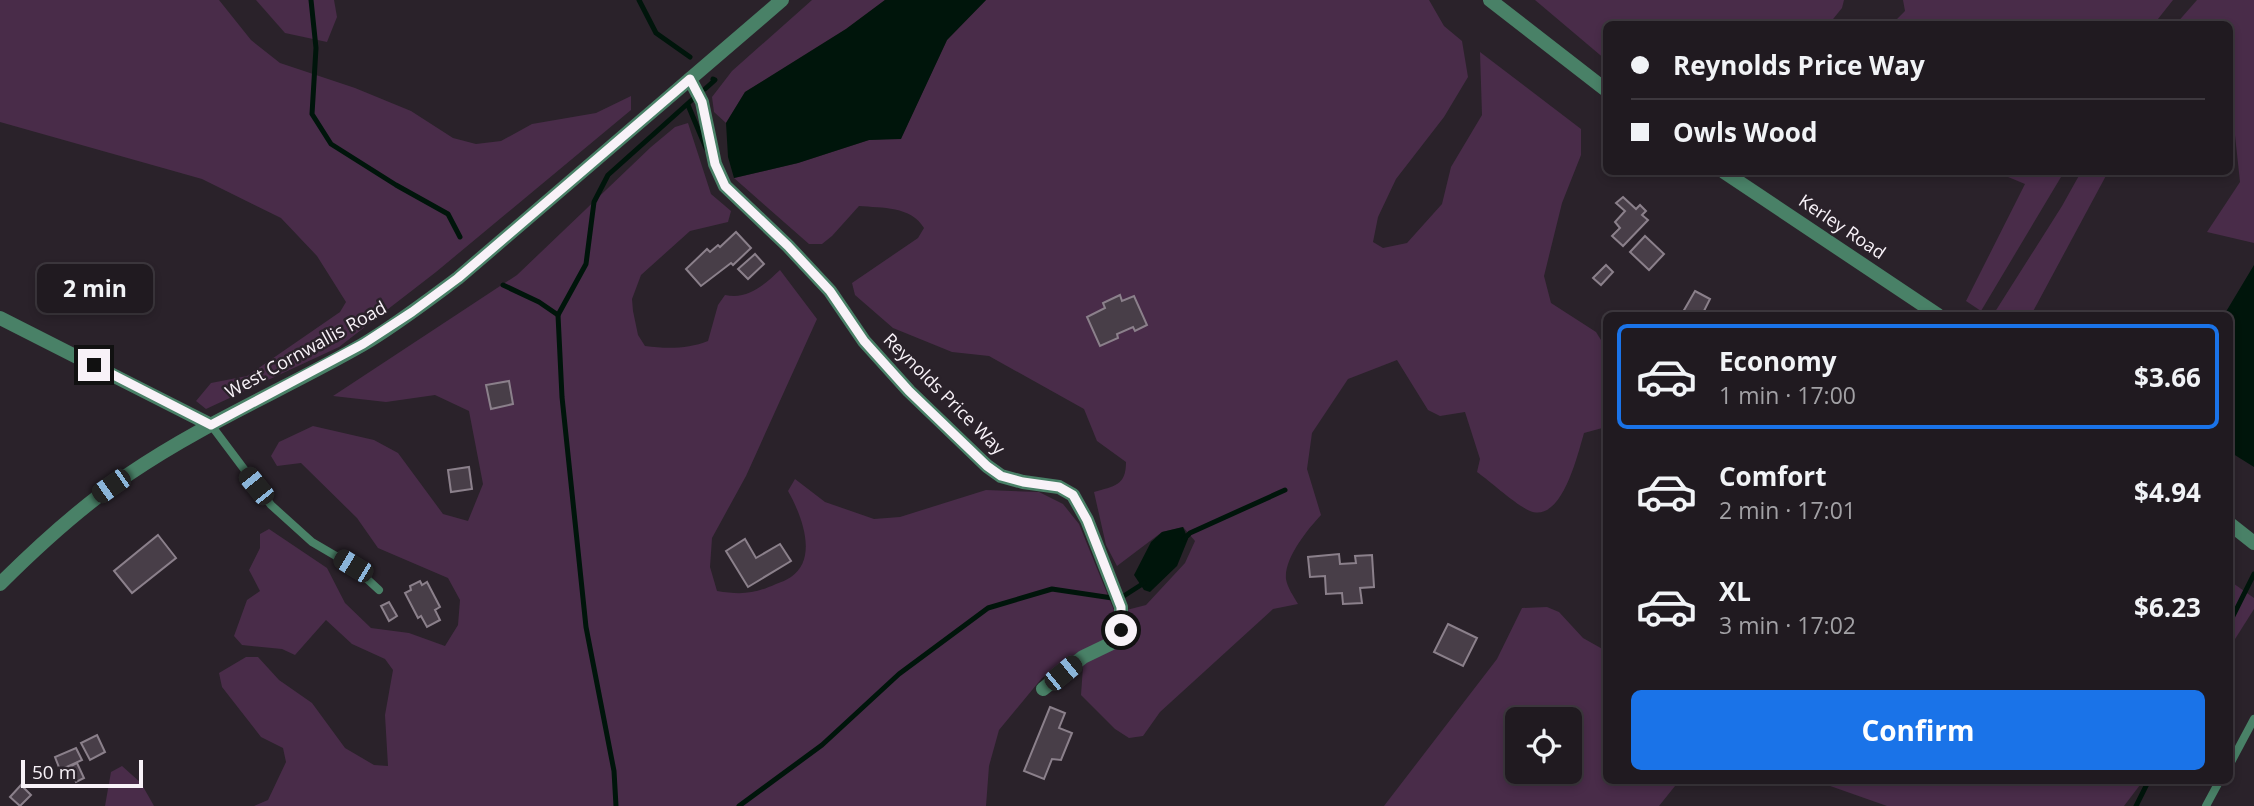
<!DOCTYPE html>
<html lang="en">
<head>
<meta charset="utf-8">
<style>
  body { margin:0; font-family:"Open Sans",sans-serif; background:#282329; color:#f1f3f6; height:100vh; display:flex; flex-direction:column; font-size:26px; white-space:nowrap }
  * { box-sizing:border-box; margin:0 }
  p { font-size:23px; color:#a2a1a5 }
  .icon { flex:none; width:38px; height:38px; fill:none; stroke:currentColor; stroke-width:2; stroke-linecap:round; stroke-linejoin:round }
  .map { position:relative; flex:1; overflow:hidden }
  .panel { position:absolute; left:1603px; top:312px; width:630px; height:472px; display:flex; flex-direction:column; background:#201a20; border-radius:10px; box-shadow:0 4px 10px #0003,0 0 0 2px #3d383e }
  .panel>* { flex:none }
  .guide { position:absolute; left:1603px; top:21px; width:630px; height:154px; border-radius:10px; box-shadow:0 4px 10px #0003,0 0 0 2px #3d383e; display:grid; align-content:center; height:154px; padding:0 28px; background:#201a20 }
  .buttons { position:absolute; left:1505px; top:707px; display:grid; gap:14px }
  .buttons a { display:grid; place-items:center; width:77px; height:77px; border-radius:10px; background:#201a20; box-shadow:0 4px 10px #0003,0 0 0 2px #3d383e; font-size:35px }
  .scale { position:absolute; left:21px; bottom:18px; width:122px; box-sizing:border-box; padding-left:7px; border:4px solid #f8f2f8; border-top:0; font-size:19px; line-height:24px; white-space:nowrap; color:#f8f2f8; -webkit-text-stroke:5px #2a222a; paint-order:stroke }
  .end { position:absolute; width:32px; height:32px; margin:-16px; border:9px solid #f8f2f8; background:#111; box-shadow:0 0 0 4px #111 }
  .from { border-radius:50% }
  .bubble { position:absolute; height:49px; border-radius:10px; background:#201a20; box-shadow:0 4px 10px #0003,0 0 0 2px #3d383e; font-size:23px; font-weight:700; line-height:49px; text-align:center }
  .car { position:absolute; width:21px; height:42px; margin:-21px -10px; border-radius:9px; box-shadow:0 0 5px 2px #0007; background:linear-gradient(#222 24%,#8ab4d8 0 40%,#222 0 76%,#8ab4d8 0 86%,#222 0) }
  .guide b { display:flex; align-items:center; gap:24px; height:66px; font-size:26px }
  .guide b+b { border-top:2px solid #3d383e }
  .guide i { width:18px; height:18px; background:#f1f3f6 }
  ul { padding:12px 0 0; list-style:none }
  li { display:flex; align-items:center; gap:21px; height:105px; margin:0 14px 10px; padding:0 14px; border:4px solid transparent; border-radius:10px }
  li div { flex:1 }
  li b { display:block; font-size:26px }
  li em { font-style:normal; font-weight:700 }
  li.selected { border-color:#1a73e8 }
  li>.icon { width:63px; height:63px; stroke-width:1.5 }
  .button { display:flex; gap:14px; margin-top:auto; padding:14px 28px }
  .button a { flex:1; height:80px; border-radius:10px; background:#1a73e8; color:#fff; font-size:28px; font-weight:700; line-height:80px; text-align:center }
  .map>svg:first-child { display:block }
  .green { fill:#492c49; fill-rule:evenodd }
  .water { fill:#00150b }
  .lines { fill:none; stroke-linecap:round; stroke-linejoin:round }
  .stream { stroke:#00150b; stroke-width:5 }
  .building { fill:#483e48; stroke:#8b808b; stroke-width:2 }
  .service { stroke:#498167; stroke-width:8 }
  .minor { stroke:#498167; stroke-width:14 }
  .tertiary { stroke:#498167; stroke-width:14 }
  .route { stroke:#f8f2f8; stroke-width:9 }
  .labels { text-anchor:middle; stroke-width:5; stroke-linejoin:round; paint-order:stroke }
  .street-label { font-size:18px; fill:#f8f2f8; stroke:#2a222a }
</style>
</head>
<body>
<div class="map">
<svg width="2254" height="806" viewBox="0 0 2254 806">
  <rect width="100%" height="100%" fill="#2a222a"/>
  <!-- green -->
  <g class="green">
    <path d="M0 0H219L251 40 280 63 355 88 411 111 453 138 476 144 501 141 532 124 596 113 631 96V110L436 272 339 347 206 409 196 401 211 383 247 376 340 312 346 302 317 256 281 218 202 179 0 122Z"/>
    <path d="M256 0H334L337 17 327 42 285 33Z"/>
    <path d="M812 0H885L846 29 745 92 726 123 714 112 712 97 732 71Z"/>
    <path d="M986 0H1429L1444 26 1462 41 1468 77 1444 117 1396 179 1378 217 1373 242 1383 248 1407 243 1442 204 1451 167 1482 115 1480 52 1581 129V155L1562 203 1544 276 1551 303 1596 332 1606 348V427L1584 433C1578 453 1562 524 1530 511 1516 505 1491 482 1477 472L1480 459 1465 412 1440 416 1428 410 1397 360 1348 379 1312 433 1307 469 1321 515C1308 529 1284 558 1286 579 1287 587 1294 597 1298 604L1273 609 1160 712 1143 736 1129 738 1115 729 1081 695 1084 652 1042 678 999 730 989 766 986 806H254L268 800 286 762 283 748 261 737 222 687 219 673 246 657H258L279 680 312 703 345 748 374 765 388 766 385 715 393 670 385 659 352 644 326 620 295 655 282 649 242 645 234 636 247 600 260 591 249 570 260 548V534L269 529 327 568 345 603 371 628 409 633 445 646 458 625 460 600 448 578 378 548 357 518 301 463 277 466 271 456 279 442 313 426 374 440 398 453 443 514 468 521 483 484 469 411 435 395 386 402 333 396 517 275 651 147 675 127 688 123 711 194 731 211 728 222 690 231 641 275 632 299 633 311 638 335 645 346C667 349 688 349 708 341L718 305 725 295C748 300 764 285 780 270L817 319 746 476 712 538 710 567 717 591C741 595 754 594 776 584 781 582 787 580 791 577 819 558 801 514 788 491L795 479 825 502 874 519 900 517 986 490 1039 492 1063 504 1079 524 1115 613 1146 605 1185 563 1195 541 1183 527 1162 532 1117 566 1106 545 1094 492C1114 486 1126 486 1126 462L1097 441 1084 409 989 356 952 352 893 328 855 295 852 283 918 238 924 228C911 206 882 208 859 206L832 236 822 244H809L734 178 798 163 869 140 901 138 947 40Z"/>
    <path d="M1535 0H1844L1842 8 1829 24H1606V60Z"/>
    <path d="M1903 0H2173L2154 24H1892L1905 11Z"/>
    <path d="M2197 0H2254V243L2207 232 2240 182 2232 107 2230 106V24H2176Z"/>
    <path d="M1996 172H2064L1981 311 1966 301 2025 184Z"/>
    <path d="M2081 172H2108L2031 315H1993L2062 206Z"/>
    <path d="M2230 581 2254 598V609L2230 647Z"/>
    <path d="M1547 607 1559 612 1583 638 1606 651V780L1679 781 1659 806H1384L1497 659 1522 608ZM1517 719H1570V772H1517Z"/>
    <path d="M122 766 141 783 154 806H105L111 772Z"/>
    <path d="M1816 781H2143L2124 806H1887Z"/>
  </g>
  <!-- water -->
  <g class="water">
    <path d="M885 0H986L947 40 901 139 869 140 798 163 734 178 728 157 726 123 745 92 846 29Z"/>
    <path d="M2254 265V467L2230 452V315H2224Z"/>
    <path d="M1183 527 1188 539 1177 566 1150 592 1144 590 1134 575 1151 542 1162 532Z"/>
  </g>
  <g class="lines">
    <!-- stream -->
    <g class="stream">
      <path d="M311 0 316 48 312 114 331 144 396 185 448 214 460 237"/>
      <path d="M639 0 656 33 690 57"/>
      <path d="M705 89 715 80 713 79"/>
      <path d="M688 105 706 148"/>
      <path d="M503 285 539 302 558 315"/>
      <path d="M1184 539 1190 533 1285 490"/>
      <path d="M2230 622 2254 574"/>
      <path d="M616 806 614 771 586 627 562 397 558 315 586 264 594 202 608 175 694 98"/>
      <path d="M739 806 822 745 899 674 988 608 1052 589 1119 599 1144 583"/>
      <path d="M2136 806 2149 780"/>
    </g>
  </g>
  <!-- building -->
  <g class="building">
    <path d="M1623 197 1636 209 1640 205 1646 211 1642 215 1648 220 1623 246 1612 236 1620 228 1615 222 1625 211 1616 203Z"/>
    <path d="M736 232 751 248 733 265 731 263 701 286 686 269 707 249 710 252 718 245 720 247Z"/>
    <path d="M1645 236 1664 254 1649 270 1630 252Z"/>
    <path d="M755 254 764 264 748 279 738 269Z"/>
    <path d="M1606 265 1613 272 1601 285 1593 278Z"/>
    <path d="M1695 291 1710 299 1702 315H1688L1683 312Z"/>
    <path d="M1120 295 1122 301 1134 296 1147 325 1135 331 1133 327 1117 334 1118 338 1100 346 1087 317 1105 308 1103 303Z"/>
    <path d="M509 381 513 404 491 409 486 385Z"/>
    <path d="M469 467 472 489 451 492 448 470Z"/>
    <path d="M158 535 176 558 132 593 114 571Z"/>
    <path d="M745 539 756 558 780 544 791 561 748 587 726 551Z"/>
    <path d="M1339 554 1340 564 1356 563 1355 556 1372 555 1374 587 1360 588 1362 603 1343 604 1342 593 1326 594 1325 576 1310 577 1308 557Z"/>
    <path d="M420 581 422 585 427 582 440 607 435 610 440 620 427 627 421 616 418 618 405 593 411 590 410 586Z"/>
    <path d="M389 602 397 616 389 621 381 606Z"/>
    <path d="M1448 624 1477 638 1463 666 1434 652Z"/>
    <path d="M1050 707 1065 713 1059 728 1072 733 1061 760 1052 759 1044 779 1024 771Z"/>
    <path d="M97 735 105 752 90 760 81 743Z"/>
    <path d="M76 748 82 760 60 770 55 757Z"/>
    <path d="M77 763 84 778 76 782 68 768Z"/>
    <path d="M21 785 31 795 20 806 10 797Z"/>
  </g>
  <g class="lines">
    <!-- service -->
    <g class="service">
      <path d="M211 425 271 505 312 542 353 566 379 590"/>
      <path d="M2230 764 2254 719"/>
      <path d="M2206 806 2220 780"/>
    </g>
    <!-- minor -->
    <g class="minor">
      <path d="M690 79 702 102 715 164 725 186 788 246 830 291 864 341 909 391 987 466 1001 476 1023 482 1059 487 1073 495 1087 520 1121 607V630L1110 644 1083 657 1043 689"/>
      <path d="M0 318 211 425"/>
    </g>
    <!-- tertiary -->
    <g class="tertiary">
      <path d="M1490 0 1606 90"/>
      <path d="M1724 172 1938 315"/>
      <path d="M2230 524 2254 543"/>
      <path d="M0 584C40 544 82 506 129 474 202 424 285 389 362 345 396 325 427 301 458 278L782 0"/>
    </g>
  </g>
  <g class="lines">
    <!-- route -->
    <path class="route" d="M94 365 211 425 363 344 412 312 458 278 690 79 702 102 715 164 725 186 788 246 830 291 864 341 909 391 987 466 1001 476 1023 482 1059 487 1073 495 1087 520 1121 607V630"/>
  </g>
  <g class="labels">
    <!-- street labels -->
    <g class="street-label">
      <text transform="translate(1842 227) rotate(34)" y="6">Kerley Road</text>
      <text transform="translate(306 350) rotate(-29)" y="6">West Cornwallis Road</text>
      <text transform="translate(944 394) rotate(45)" y="6">Reynolds Price Way</text>
    </g>
  </g>
</svg>
<div class="buttons">
<a><svg class="icon" aria-label="locate" viewBox="0 0 24 24"><circle cx="12" cy="12" r="6"/><path d="M12 2v4M12 18v4M2 12h4M18 12h4"/></svg></a>
</div>
<div class="scale">50 m</div>
<i class="end from" style="left:1121px;top:630px"></i>
<i class="end" style="left:94px;top:365px"></i>
<div class="bubble" style="left:37px;top:264px;width:116px">2 min</div>
<i class="car" style="left:111px;top:486px;rotate:235deg"></i>
<i class="car" style="left:256px;top:486px;rotate:321deg"></i>
<i class="car" style="left:353px;top:566px;rotate:301deg"></i>
<i class="car" style="left:1063px;top:673px;rotate:51deg"></i>
<div class="guide">
<b><i class="from"></i>Reynolds Price Way</b>
<b><i></i>Owls Wood</b>
</div>
<section class="panel">
<ul>
<li class="selected"><svg class="icon" aria-label="car" viewBox="0 0 24 24"><path d="M5 17H2v-5l4-1 3-4h7l3 4 3 1v5h-3M9 17h6M6 11h13"/><circle cx="7" cy="17" r="2"/><circle cx="17" cy="17" r="2"/></svg><div><b>Economy</b><p>1 min · 17:00</p></div><em>$3.66</em></li>
<li><svg class="icon" aria-label="car" viewBox="0 0 24 24"><path d="M5 17H2v-5l4-1 3-4h7l3 4 3 1v5h-3M9 17h6M6 11h13"/><circle cx="7" cy="17" r="2"/><circle cx="17" cy="17" r="2"/></svg><div><b>Comfort</b><p>2 min · 17:01</p></div><em>$4.94</em></li>
<li><svg class="icon" aria-label="car" viewBox="0 0 24 24"><path d="M5 17H2v-5l4-1 3-4h7l3 4 3 1v5h-3M9 17h6M6 11h13"/><circle cx="7" cy="17" r="2"/><circle cx="17" cy="17" r="2"/></svg><div><b>XL</b><p>3 min · 17:02</p></div><em>$6.23</em></li>
</ul>
<div class="button"><a>Confirm</a></div>
</section>
</div>
</body>
</html>
